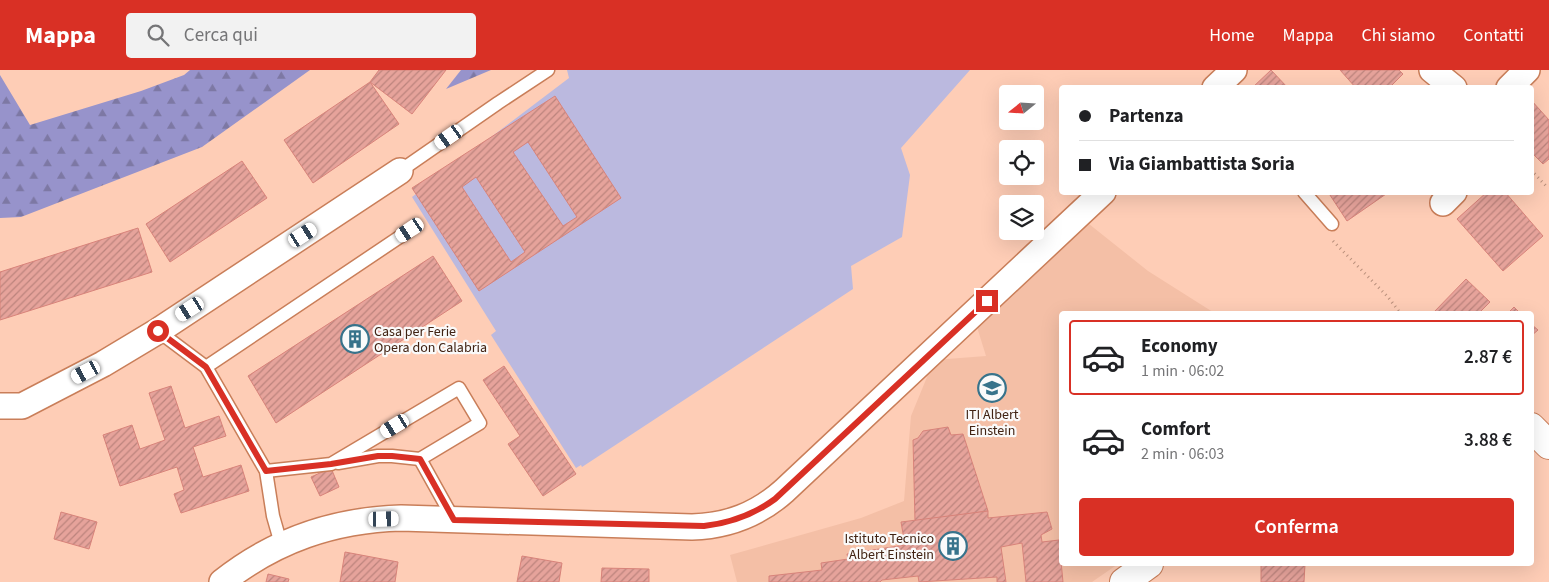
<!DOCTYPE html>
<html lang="it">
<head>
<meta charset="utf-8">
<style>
  body { margin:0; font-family:"Source Sans 3",sans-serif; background:#f2f2f2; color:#202124; height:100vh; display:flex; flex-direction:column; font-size:19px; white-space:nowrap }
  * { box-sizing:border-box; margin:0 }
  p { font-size:16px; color:#757577 }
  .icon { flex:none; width:28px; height:28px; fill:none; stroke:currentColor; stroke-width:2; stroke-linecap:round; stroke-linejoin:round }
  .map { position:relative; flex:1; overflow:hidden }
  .panel { position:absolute; left:1059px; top:241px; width:475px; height:255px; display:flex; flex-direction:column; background:#fff; border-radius:5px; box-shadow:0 5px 20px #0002 }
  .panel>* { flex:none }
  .banner { position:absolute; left:1059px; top:15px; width:475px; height:110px; border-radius:5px; box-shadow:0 5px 20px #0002; display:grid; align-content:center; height:110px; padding:0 20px; background:#fff }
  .needle { width:32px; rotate:252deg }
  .tools { position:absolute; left:999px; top:15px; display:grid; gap:10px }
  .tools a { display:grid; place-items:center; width:45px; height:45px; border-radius:5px; background:#fff; box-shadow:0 5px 20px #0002; font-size:25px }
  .end { position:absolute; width:22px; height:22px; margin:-11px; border:6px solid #d93025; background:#fff; box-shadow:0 0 0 2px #fff }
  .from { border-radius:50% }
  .car { position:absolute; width:15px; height:30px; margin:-15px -8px; border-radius:6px; box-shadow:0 0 4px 1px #0007; background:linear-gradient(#fff 24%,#345 0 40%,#fff 0 76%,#345 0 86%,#fff 0) }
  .banner b { display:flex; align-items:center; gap:18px; height:48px; font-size:19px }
  .banner b+b { border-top:1px solid #e0e0e0 }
  .banner i { width:12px; height:12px; background:#202124 }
  ul { padding:9px 0 0; list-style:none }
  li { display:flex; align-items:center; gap:15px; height:75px; margin:0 10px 8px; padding:0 10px; border:2px solid transparent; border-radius:5px }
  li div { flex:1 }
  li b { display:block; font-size:19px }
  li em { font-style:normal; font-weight:600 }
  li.active { border-color:#d93025 }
  li>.icon { width:45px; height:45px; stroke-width:1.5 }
  .primary-button { display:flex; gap:10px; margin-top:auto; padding:10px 20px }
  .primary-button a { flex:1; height:58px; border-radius:5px; background:#d93025; color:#fff; font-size:20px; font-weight:600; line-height:58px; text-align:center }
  header { display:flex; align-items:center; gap:30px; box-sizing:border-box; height:70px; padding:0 25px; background:#d93025; color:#fff }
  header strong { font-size:24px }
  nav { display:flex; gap:28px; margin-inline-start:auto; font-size:18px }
  .search { width:350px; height:45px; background:#f2f2f2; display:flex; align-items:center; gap:12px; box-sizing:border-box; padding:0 18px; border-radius:5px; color:#757577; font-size:19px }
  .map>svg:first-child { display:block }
  .built { fill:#f4bfa6 }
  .forest { fill:url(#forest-firs) }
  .pitch { fill:#bbb9df }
  .building { fill:url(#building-hatch); stroke:#d8837a; fill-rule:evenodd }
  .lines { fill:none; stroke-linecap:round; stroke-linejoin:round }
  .service-casing { stroke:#c97e59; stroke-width:15 }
  .minor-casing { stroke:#c97e59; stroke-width:28 }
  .tertiary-casing { stroke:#c97e59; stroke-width:30 }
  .path { stroke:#ba907c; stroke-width:3; stroke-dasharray:1 4; stroke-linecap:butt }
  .service { stroke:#fff; stroke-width:12 }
  .minor { stroke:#fff; stroke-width:25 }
  .tertiary { stroke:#fff; stroke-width:28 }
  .route { stroke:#d93025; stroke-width:6 }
  .labels { text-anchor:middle; stroke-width:4.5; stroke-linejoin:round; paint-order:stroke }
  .poi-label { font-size:14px; fill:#412313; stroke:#fafafa; text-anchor:start }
</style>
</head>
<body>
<header>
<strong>Mappa</strong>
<div class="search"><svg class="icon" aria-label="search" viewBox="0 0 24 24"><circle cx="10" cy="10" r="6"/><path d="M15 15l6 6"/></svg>Cerca qui</div>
<nav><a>Home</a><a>Mappa</a><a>Chi siamo</a><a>Contatti</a></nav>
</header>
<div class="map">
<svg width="1549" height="512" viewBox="0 0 1549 512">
  <defs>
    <pattern id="forest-firs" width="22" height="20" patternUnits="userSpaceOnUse" patternTransform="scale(1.25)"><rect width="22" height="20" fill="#9793cb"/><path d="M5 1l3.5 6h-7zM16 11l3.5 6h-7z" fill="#7d78a4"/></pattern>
    <pattern id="building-hatch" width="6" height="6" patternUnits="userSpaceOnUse" patternTransform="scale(1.25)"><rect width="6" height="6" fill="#e6a39b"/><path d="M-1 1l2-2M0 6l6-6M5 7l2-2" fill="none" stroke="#bc847d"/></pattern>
  </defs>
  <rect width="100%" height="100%" fill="#fecdb6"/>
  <!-- built -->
  <path class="built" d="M1089 154 1148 201 1216 244H1061V494H1118L1092 512H737L730 485 861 448 904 431 911 346 934 290 986 286 977 257Z"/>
  <!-- forest -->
  <g class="forest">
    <path d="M190 0H310L202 77 21 147 0 148V5L30 55 141 21 184 5Z"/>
    <path d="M461 0H491L446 19Z"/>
  </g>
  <!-- pitch -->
  <path class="pitch" d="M567 0H970L901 78 910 105 902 167 851 196 853 219 582 397 581 395 576 398 491 265 496 261 412 127 569 8Z"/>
  <!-- building -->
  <g class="building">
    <path d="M379 0H446L412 44 370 12Z"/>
    <path d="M1271 0 1288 18H1252Z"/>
    <path d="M1340 0H1399L1403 4 1389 18H1356Z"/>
    <path d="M370 12 399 54 313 113 284 70Z"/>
    <path d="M555 26 621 128 479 221 412 118ZM528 72 577 147 563 156 513 82ZM476 107 525 182 511 192 462 117Z"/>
    <path d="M1531 30 1549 50V89L1543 94 1531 82Z"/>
    <path d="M242 91 267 128 170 192 146 154Z"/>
    <path d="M1328 122H1385L1386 124 1347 151Z"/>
    <path d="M1487 122H1505L1543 166 1503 201 1457 149Z"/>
    <path d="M138 158 152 202 0 250V202Z"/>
    <path d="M433 186 462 231 276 353 248 306Z"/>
    <path d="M1466 209 1490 232 1478 244H1436L1434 242Z"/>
    <path d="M1514 237 1521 244H1507Z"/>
    <path d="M1531 254 1538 260 1531 266Z"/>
    <path d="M504 296 576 404 543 426 508 374 520 366 483 310Z"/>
    <path d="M171 316 185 358 219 346 226 366 193 377 203 407 241 395 249 421 181 443 174 424 184 420 177 397 120 416 103 365 132 355 140 379 165 370 149 323Z"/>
    <path d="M948 357 951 365 963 364 988 441 915 451 913 370 918 368 923 361Z"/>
    <path d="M331 398 339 417 320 426 311 407Z"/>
    <path d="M988 441V448L1047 442 1052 459 1041 465 1042 472 1059 470 1063 512H1026L1022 473 1001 477 1006 512H997V507L919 512 918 506 882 510 880 512H769V506L822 500 821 493 848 489 847 484 905 475 901 452Z"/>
    <path d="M61 442 97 452 89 479 54 469Z"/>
    <path d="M345 482 398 492 395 512H340Z"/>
    <path d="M522 486 562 493 559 512H517Z"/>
    <path d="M1261 494H1305L1304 512H1261Z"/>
    <path d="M602 498 649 499V512H601Z"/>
    <path d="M268 504 289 509 288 512H266Z"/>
  </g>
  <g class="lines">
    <defs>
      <g id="service">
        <path d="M400 101 498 33 548 0"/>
        <path d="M1304 122 1332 154"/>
        <path d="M158 261 206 297 266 401 273 446 281 474"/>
        <path d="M206 297 410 160"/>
        <path d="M338 393 378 386H392L420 389"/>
        <path d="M266 401 331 394 459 318 480 353 420 389 454 450"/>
      </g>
      <g id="minor">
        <path d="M1432 0 1454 18"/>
        <path d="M1215 18 1234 0"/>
        <path d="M1509 18 1527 0"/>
        <path d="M1443 133 1454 122"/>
        <path d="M0 336H22L103 294 158 261 400 101"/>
        <path d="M222 512C275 470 333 450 401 448L692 457C728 456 757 445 784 421L1103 122"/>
      </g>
      <g id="tertiary">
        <path d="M1531 357 1549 375"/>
        <path d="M1124 512 1149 494"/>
      </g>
    </defs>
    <!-- service casing -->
    <use href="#service" class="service-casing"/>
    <!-- minor casing -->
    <use href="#minor" class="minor-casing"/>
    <!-- tertiary casing -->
    <use href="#tertiary" class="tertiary-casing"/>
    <!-- path -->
    <g class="path">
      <path d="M1531 100 1548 118"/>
      <path d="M1333 171 1388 227 1401 244"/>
    </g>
    <!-- service -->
    <use href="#service" class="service"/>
    <!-- minor -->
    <use href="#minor" class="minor"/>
    <!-- tertiary -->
    <use href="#tertiary" class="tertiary"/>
  </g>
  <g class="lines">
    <!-- route -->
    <path class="route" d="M158 261 206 297 266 401 331 394 378 386H392L420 389 454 450 704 456C731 453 753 445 775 429L987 231"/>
  </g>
  <!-- icons -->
  <defs>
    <symbol id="building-ring" viewBox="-11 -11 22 22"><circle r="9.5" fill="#fafafa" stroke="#37738b" stroke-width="1.5"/><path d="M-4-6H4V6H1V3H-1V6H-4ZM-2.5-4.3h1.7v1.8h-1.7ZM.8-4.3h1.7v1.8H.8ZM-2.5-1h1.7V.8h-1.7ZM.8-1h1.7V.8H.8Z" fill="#37738b"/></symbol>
    <symbol id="school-ring" viewBox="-11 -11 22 22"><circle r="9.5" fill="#fafafa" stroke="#37738b" stroke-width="1.5"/><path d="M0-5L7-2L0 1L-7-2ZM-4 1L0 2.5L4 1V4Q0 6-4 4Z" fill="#37738b"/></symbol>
  </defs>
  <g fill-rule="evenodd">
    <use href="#building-ring" x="339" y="253" width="32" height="32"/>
    <use href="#school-ring" x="976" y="302" width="32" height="32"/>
    <use href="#building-ring" x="937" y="460" width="32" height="32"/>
  </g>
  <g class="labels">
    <!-- poi labels -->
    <g class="poi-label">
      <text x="374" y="266">Casa per Ferie<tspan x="374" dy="16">Opera don Calabria</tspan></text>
      <text x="992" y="349" text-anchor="middle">ITI Albert<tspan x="992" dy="16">Einstein</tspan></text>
      <text x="934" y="473" text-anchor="end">Istituto Tecnico<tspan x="934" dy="16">Albert Einstein</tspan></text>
    </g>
  </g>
</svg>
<div class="tools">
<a><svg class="needle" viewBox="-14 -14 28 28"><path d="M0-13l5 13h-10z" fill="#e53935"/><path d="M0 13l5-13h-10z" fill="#757577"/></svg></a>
<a><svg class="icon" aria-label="locate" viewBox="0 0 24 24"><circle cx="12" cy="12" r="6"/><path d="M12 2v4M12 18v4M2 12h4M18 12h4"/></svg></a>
<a><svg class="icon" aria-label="layers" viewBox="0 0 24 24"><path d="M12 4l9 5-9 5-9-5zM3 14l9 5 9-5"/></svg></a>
</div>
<i class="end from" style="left:158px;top:261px"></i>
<i class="end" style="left:987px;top:231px"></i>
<i class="car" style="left:449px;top:67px;rotate:235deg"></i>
<i class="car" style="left:410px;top:160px;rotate:236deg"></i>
<i class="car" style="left:303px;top:165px;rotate:57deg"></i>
<i class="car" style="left:190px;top:239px;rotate:237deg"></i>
<i class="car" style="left:86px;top:302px;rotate:242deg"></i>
<i class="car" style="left:395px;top:356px;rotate:239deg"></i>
<i class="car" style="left:384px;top:449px;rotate:89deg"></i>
<div class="banner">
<b><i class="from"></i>Partenza</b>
<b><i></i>Via Giambattista Soria</b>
</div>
<section class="panel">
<ul>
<li class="active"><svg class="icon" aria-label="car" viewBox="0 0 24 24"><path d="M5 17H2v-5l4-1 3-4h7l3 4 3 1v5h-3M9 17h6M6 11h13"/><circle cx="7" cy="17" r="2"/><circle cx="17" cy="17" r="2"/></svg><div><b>Economy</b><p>1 min · 06:02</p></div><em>2.87 €</em></li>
<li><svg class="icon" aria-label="car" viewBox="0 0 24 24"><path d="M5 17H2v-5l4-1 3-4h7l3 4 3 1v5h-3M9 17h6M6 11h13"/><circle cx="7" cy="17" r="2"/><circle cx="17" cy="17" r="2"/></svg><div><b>Comfort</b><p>2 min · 06:03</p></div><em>3.88 €</em></li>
</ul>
<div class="primary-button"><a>Conferma</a></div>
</section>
</div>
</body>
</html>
